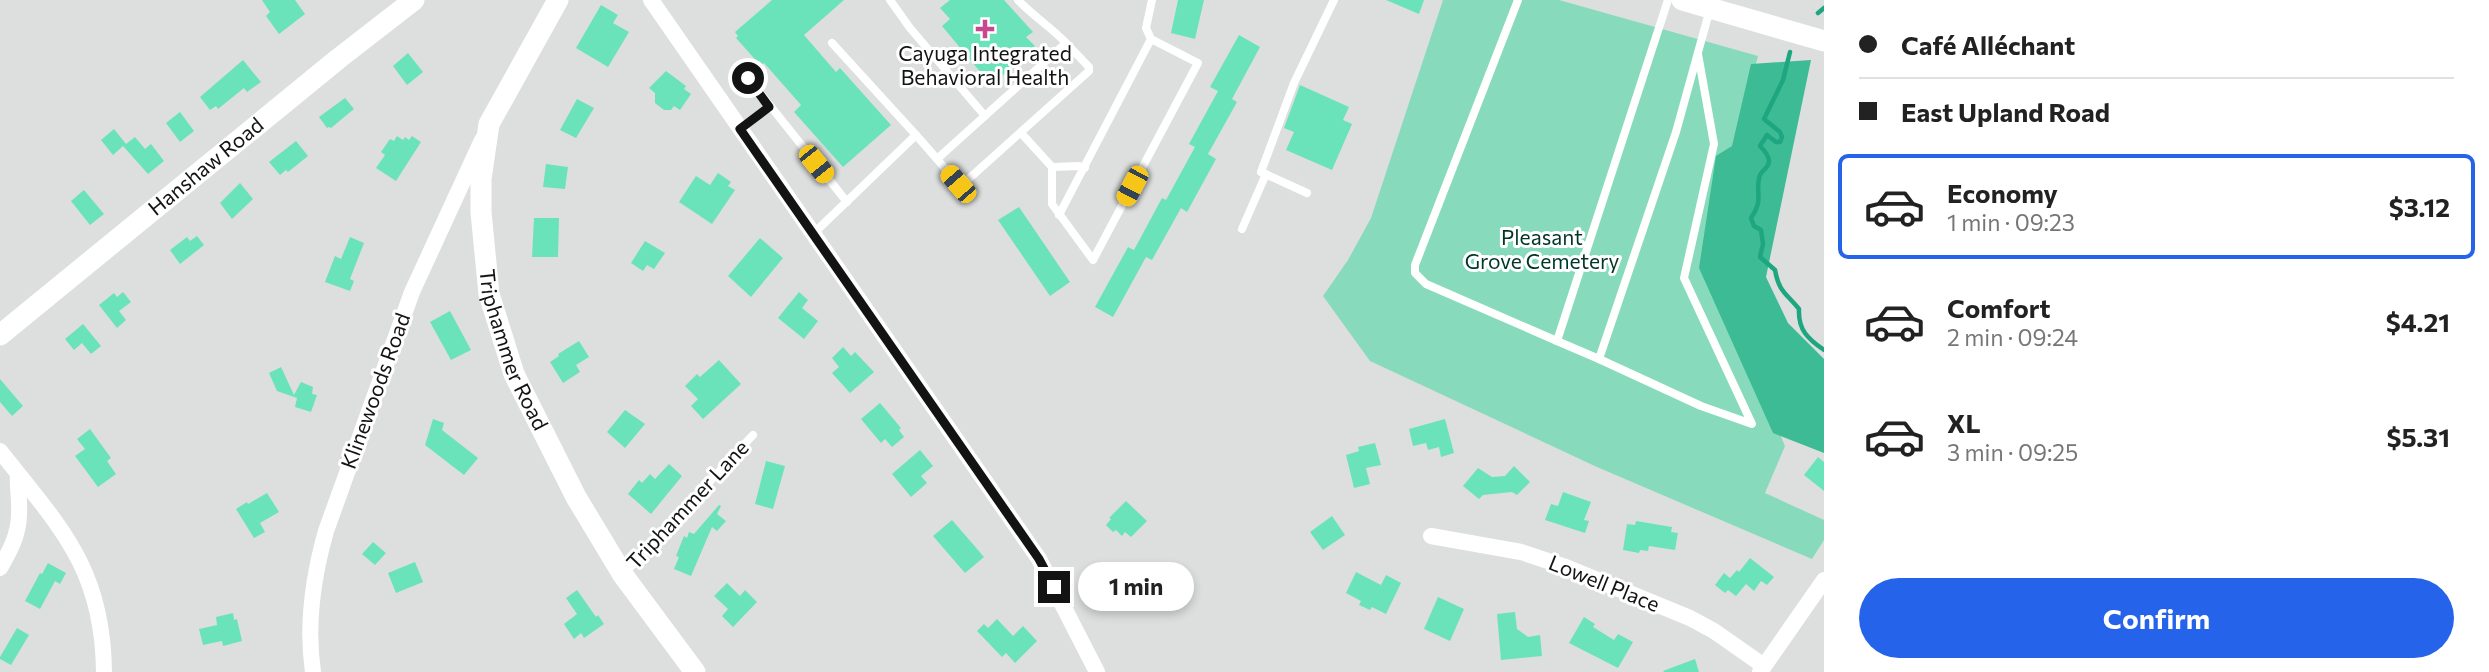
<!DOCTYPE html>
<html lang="en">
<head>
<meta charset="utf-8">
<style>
  body { margin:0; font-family:Commissioner,sans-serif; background:#f6f6f6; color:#222; height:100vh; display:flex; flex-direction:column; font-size:26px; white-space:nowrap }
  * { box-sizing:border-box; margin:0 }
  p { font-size:23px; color:#767676 }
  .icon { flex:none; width:38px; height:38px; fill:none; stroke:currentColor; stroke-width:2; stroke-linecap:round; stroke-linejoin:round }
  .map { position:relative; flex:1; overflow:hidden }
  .sheet { display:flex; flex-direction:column; background:#fff; width:665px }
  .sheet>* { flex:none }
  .guide { display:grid; align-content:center; height:154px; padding:0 35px; background:#fff }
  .end { position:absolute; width:32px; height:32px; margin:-16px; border:9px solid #121312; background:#fff; box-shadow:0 0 0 4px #fff }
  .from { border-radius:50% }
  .bubble { position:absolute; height:49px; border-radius:24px; background:#fff; box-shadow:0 4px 10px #0003; font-size:23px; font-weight:700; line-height:49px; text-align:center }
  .car { position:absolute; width:21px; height:42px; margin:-21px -10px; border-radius:9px; box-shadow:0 0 5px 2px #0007; background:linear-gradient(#f5c518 24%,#345 0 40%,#f5c518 0 76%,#345 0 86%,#f5c518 0) }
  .guide b { display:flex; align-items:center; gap:24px; height:66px; font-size:26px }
  .guide b+b { border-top:2px solid #e0e0e0 }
  .guide i { width:18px; height:18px; background:#222 }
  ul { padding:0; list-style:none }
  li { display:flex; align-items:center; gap:21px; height:105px; margin:0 14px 10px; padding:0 21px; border:4px solid transparent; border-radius:10px }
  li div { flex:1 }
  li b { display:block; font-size:26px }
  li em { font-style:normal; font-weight:700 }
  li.current { border-color:#2563eb }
  li>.icon { width:63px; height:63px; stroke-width:1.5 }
  .button { display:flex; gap:14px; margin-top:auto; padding:14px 35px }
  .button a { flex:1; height:80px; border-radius:42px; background:#2563eb; color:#fff; font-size:28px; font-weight:700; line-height:80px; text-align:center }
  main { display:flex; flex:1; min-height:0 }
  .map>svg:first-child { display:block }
  .green { fill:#87dbbc }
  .forest { fill:#3dbb94 }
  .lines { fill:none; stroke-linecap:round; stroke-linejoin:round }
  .stream { stroke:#1da680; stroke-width:4.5 }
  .building { fill:#6be3ba }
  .service { stroke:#fff; stroke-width:8 }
  .minor { stroke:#fff; stroke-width:16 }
  .tertiary { stroke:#fff; stroke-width:21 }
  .route { stroke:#121312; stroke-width:9 }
  .poi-dot { fill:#c84791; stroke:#fff; stroke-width:2.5 }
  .labels { text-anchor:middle; stroke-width:6; stroke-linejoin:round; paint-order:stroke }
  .poi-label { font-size:21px; fill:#121312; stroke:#fff }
  .street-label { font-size:21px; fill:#121312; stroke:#fff }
  .park-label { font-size:21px; fill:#003627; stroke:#fff }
</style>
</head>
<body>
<main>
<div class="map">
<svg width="1824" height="672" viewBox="0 0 1824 672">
  <rect width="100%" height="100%" fill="#dcdfde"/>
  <!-- green -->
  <path class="green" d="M1443 0H1559L1758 56 1724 186 1749 361 1785 446 1765 493 1824 520V540L1812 559 1597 467 1370 361 1323 296 1348 260 1371 218Z"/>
  <!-- forest -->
  <path class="forest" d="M1811 60 1766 277 1788 323 1824 359V453L1773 433 1699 268 1716 156 1732 146 1751 64Z"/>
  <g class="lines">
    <!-- stream -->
    <g class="stream">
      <path d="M1818 13 1824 8"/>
      <path d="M1790 52 1783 80 1764 119 1780 132 1782 137 1780 142H1776L1767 135 1760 146C1764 150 1769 155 1769 161 1769 168 1762 170 1760 175 1754 191 1765 198 1751 218L1754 226 1761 230 1763 244 1760 257 1775 270C1779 292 1786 293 1799 309 1798 330 1808 339 1824 350"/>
    </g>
  </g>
  <!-- building -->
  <g class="building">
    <path d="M262 0H295L305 14 279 34 266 16 270 12Z"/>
    <path d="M772 0H844L804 35 836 72 840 68 891 125 843 167 794 112 801 105 764 63 761 66 736 38 738 36 735 32Z"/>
    <path d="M950 0H1004L1033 32 1026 37 1035 46 999 79 994 74 987 80 942 26 950 19 940 8Z"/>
    <path d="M1178 0H1204L1195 39 1171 33Z"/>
    <path d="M1386 0H1424L1419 14Z"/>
    <path d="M601 5 618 15 613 23 629 32 608 67 576 48Z"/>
    <path d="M1239 35 1260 47 1232 99 1237 102 1208 154 1216 159 1187 212 1181 208 1152 260 1146 257 1113 317 1095 307 1128 247 1134 250 1162 198 1166 200 1195 147 1189 144 1218 91 1210 87Z"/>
    <path d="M408 53 423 72 407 85 393 66Z"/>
    <path d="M243 60 261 82 247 92 244 88 218 109 216 106 210 110 200 97Z"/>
    <path d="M666 71 686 86 684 89 691 94 680 110 674 106 671 110H664L655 103V93L649 88Z"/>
    <path d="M1300 85 1349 107 1343 120 1352 124 1332 170 1286 150 1294 132 1284 128Z"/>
    <path d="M345 98 354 109 331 128 329 127 327 128 319 117Z"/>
    <path d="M577 99 594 108 576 138 560 130Z"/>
    <path d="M180 112 194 131 180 142 166 123Z"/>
    <path d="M114 129 126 144 135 137 145 149 151 144 164 161 148 174 123 146 113 155 101 140Z"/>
    <path d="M397 136 403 140 405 137 409 140 412 136 421 142 396 181 376 168 385 155 381 152 390 139 394 141Z"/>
    <path d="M296 141 308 156 288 172 286 170 280 175 269 162Z"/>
    <path d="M546 164 568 167 565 189 543 187Z"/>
    <path d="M718 173 731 182 728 186 735 190 712 224 679 202 696 176 710 185Z"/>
    <path d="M240 183 253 199 232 219 220 203Z"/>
    <path d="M84 190 104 214 90 225 71 201Z"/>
    <path d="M1019 207 1070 282 1050 296 998 220Z"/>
    <path d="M534 218H559L558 257H532Z"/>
    <path d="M197 236 204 245 180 264 170 250 187 237 190 241Z"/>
    <path d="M350 237 364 243 350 279 354 281 350 291 325 282 335 256 341 259Z"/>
    <path d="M760 238 783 258 751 297 728 276Z"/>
    <path d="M645 241 665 253 654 269 647 265 643 271 631 263Z"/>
    <path d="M123 292 131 302 119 311 126 320 117 328 99 305 114 293 117 297Z"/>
    <path d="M799 292 808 300 802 308 818 321 804 339 778 318Z"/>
    <path d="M450 311 471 350 451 360 430 322Z"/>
    <path d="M83 324 101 346 91 354 82 343 74 350 65 339Z"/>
    <path d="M579 341 589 357 576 365 580 372 563 383 550 362 559 356 558 354Z"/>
    <path d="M843 347 851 356 855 352 874 372 850 393 832 373 839 367 832 358Z"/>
    <path d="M719 360 741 384 703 419 691 406 698 399 685 386 697 374 700 377Z"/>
    <path d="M281 367 294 395 301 382 313 387 312 394 317 395 311 412 295 407 297 398 277 391 269 373Z"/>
    <path d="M0 379 23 406 12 416 0 402Z"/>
    <path d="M880 403 901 428 899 430 904 437 892 447 885 439 881 443 861 419Z"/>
    <path d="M625 410 645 424 625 448 607 432Z"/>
    <path d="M433 419 444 423 442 430 478 458 464 475 425 445Z"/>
    <path d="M1445 419 1454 453 1441 457 1439 447 1428 450 1426 443 1413 446 1409 429Z"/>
    <path d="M90 429 111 458 107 461 116 474 98 487 75 456 85 449 77 439Z"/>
    <path d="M1375 443 1381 465 1366 468 1370 484 1354 488 1346 455 1359 451 1358 447Z"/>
    <path d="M920 450 933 466 921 476 927 483 911 497 892 474Z"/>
    <path d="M1818 457 1824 462V491L1804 475Z"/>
    <path d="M766 461 785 466 773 509 755 504Z"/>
    <path d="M669 464 682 476 651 514 628 494 639 480 642 483 650 474 655 479Z"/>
    <path d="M1514 466 1530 482 1517 495 1512 492 1483 495 1479 499 1463 486 1478 468 1492 477 1505 476Z"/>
    <path d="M1563 492 1591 502 1584 520 1589 521 1585 533 1545 520 1551 504 1558 506Z"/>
    <path d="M267 493 279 512 260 523 265 532 254 538 236 509 247 502 248 504Z"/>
    <path d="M1126 501 1147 521 1131 537 1125 532 1122 536 1116 530 1113 532 1106 525 1111 519 1109 518Z"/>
    <path d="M719 505 721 506 717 514 726 521 717 531 712 527 691 576 674 569 679 557 676 556 684 536 687 538 689 532 694 534Z"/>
    <path d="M1332 516 1345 535 1323 550 1310 532Z"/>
    <path d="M952 520 984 557 965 573 933 536Z"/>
    <path d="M1636 521 1672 527 1671 532 1678 533 1675 550 1649 546 1648 551 1640 550 1639 553 1623 550 1627 524 1635 525Z"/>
    <path d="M373 542 386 553 375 565 362 554Z"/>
    <path d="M1750 558 1774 577 1767 585 1761 581 1754 591 1746 584 1736 596 1728 590 1725 593 1715 585 1724 573 1730 578 1737 570 1739 572Z"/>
    <path d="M415 562 423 582 396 593 388 573Z"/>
    <path d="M48 563 66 573 60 584 55 581 40 609 25 601 40 573 42 574Z"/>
    <path d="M1356 572 1381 585 1386 575 1401 583 1386 614 1372 607 1370 610 1359 605 1361 601 1346 593Z"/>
    <path d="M727 583 740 596 745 590 757 602 733 627 722 616 728 609 714 596Z"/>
    <path d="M577 590 596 617 598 615 604 624 584 638 581 633 574 639 564 624 577 614 566 598Z"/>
    <path d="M1438 597 1464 609 1450 641 1424 629Z"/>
    <path d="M1515 612 1517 629 1528 637 1540 635 1542 656 1501 660 1497 614Z"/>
    <path d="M233 613 234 620 237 619 242 641 223 646 222 641 203 645 199 629 217 625 216 617Z"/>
    <path d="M1584 617 1595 624 1593 627 1614 640 1618 634 1633 642 1618 668 1569 643Z"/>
    <path d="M997 619 1013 636 1023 626 1037 641 1015 663 1006 653 1002 657 977 631 984 624 988 628Z"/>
    <path d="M17 628 29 635 11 665 0 659V657Z"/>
    <path d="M1695 659 1699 672H1664L1663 671Z"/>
  </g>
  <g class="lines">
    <!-- service -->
    <g class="service">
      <path d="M890 0 910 28 985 116"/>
      <path d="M1518 0 1415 265V273L1426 284 1557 341 1668 0"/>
      <path d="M832 43 916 135"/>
      <path d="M748 78 847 202"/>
      <path d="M741 129 769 107"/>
      <path d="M1022 134 1052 167V204L1093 260 1198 63 1151 39 1146 28 1152 0"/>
      <path d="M937 159 958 184H963L1089 71V67L1066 43"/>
      <path d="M1052 167 1079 166 1085 168"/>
      <path d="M1307 193 1261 172 1294 83 1334 0"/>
      <path d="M1059 215 1151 39"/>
      <path d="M1242 229 1266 174"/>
      <path d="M814 233 916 135 937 159 1066 43C1051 27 1033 16 1018 0"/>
      <path d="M1557 341 1599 359 1676 132 1710 9"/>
      <path d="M1599 359 1701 406 1752 424 1684 278 1714 144 1698 54"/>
      <path d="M625 573 753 435"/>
    </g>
    <!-- minor -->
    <g class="minor">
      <path d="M651 0 1039 559 1097 672"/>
      <path d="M0 451C60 527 103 568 104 672"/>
      <path d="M1431 536 1521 552 1563 566 1690 618 1714 631 1764 666"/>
      <path d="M0 568C10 551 19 534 19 514 20 500 17 487 18 474"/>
      <path d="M313 672C306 625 313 577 326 531L412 292 482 140"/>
      <path d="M1760 672 1824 580"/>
    </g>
    <!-- tertiary -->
    <g class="tertiary">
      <path id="s1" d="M558 0 489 124 481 179V212L489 294 514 374 576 497 623 575 695 672"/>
      <path d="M1682 0 1824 41"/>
      <path id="s2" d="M0 335 338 59 414 0"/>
    </g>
  </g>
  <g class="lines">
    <!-- route -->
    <path class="route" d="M748 78 769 107 740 129 1039 559 1054 587"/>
  </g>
  <!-- markers -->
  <path class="poi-dot" d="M981.5 18.5h7v7h7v7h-7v7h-7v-7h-7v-7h7z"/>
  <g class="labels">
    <!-- poi labels -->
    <g class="poi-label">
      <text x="985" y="61">Cayuga Integrated<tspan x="985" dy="24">Behavioral Health</tspan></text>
    </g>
    <!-- street labels -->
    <g class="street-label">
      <text dy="7" stroke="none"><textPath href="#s2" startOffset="266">Hanshaw Road</textPath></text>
      <text dy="7" stroke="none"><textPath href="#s1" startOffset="373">Triphammer Road</textPath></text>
      <text transform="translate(376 391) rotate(-70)" y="7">Klinewoods Road</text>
      <text transform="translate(688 505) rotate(-47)" y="7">Triphammer Lane</text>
      <text transform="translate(1604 584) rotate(22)" y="7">Lowell Place</text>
    </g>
    <!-- park labels -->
    <g class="park-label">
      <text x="1542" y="245">Pleasant<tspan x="1542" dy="24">Grove Cemetery</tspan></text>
    </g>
  </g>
</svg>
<i class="end from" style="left:748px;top:78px"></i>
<i class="end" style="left:1054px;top:587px"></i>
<div class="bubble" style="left:1078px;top:562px;width:116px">1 min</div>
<i class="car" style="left:816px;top:164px;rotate:141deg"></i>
<i class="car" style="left:958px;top:184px;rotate:319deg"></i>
<i class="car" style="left:1132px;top:186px;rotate:208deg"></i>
</div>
<section class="sheet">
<div class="guide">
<b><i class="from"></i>Café Alléchant</b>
<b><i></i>East Upland Road</b>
</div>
<ul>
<li class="current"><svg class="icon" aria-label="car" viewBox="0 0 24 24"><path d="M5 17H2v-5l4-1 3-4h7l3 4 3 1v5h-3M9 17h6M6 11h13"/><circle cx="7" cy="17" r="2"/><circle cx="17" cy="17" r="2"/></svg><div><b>Economy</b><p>1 min · 09:23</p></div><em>$3.12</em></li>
<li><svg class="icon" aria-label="car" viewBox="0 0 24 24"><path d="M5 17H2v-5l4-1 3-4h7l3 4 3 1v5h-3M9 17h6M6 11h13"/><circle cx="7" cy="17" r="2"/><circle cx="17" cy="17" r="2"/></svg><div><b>Comfort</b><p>2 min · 09:24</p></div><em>$4.21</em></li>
<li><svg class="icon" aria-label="car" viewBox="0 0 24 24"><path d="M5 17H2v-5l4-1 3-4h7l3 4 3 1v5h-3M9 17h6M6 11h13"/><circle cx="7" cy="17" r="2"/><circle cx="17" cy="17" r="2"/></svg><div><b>XL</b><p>3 min · 09:25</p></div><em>$5.31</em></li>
</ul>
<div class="button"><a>Confirm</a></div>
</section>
</main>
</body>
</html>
